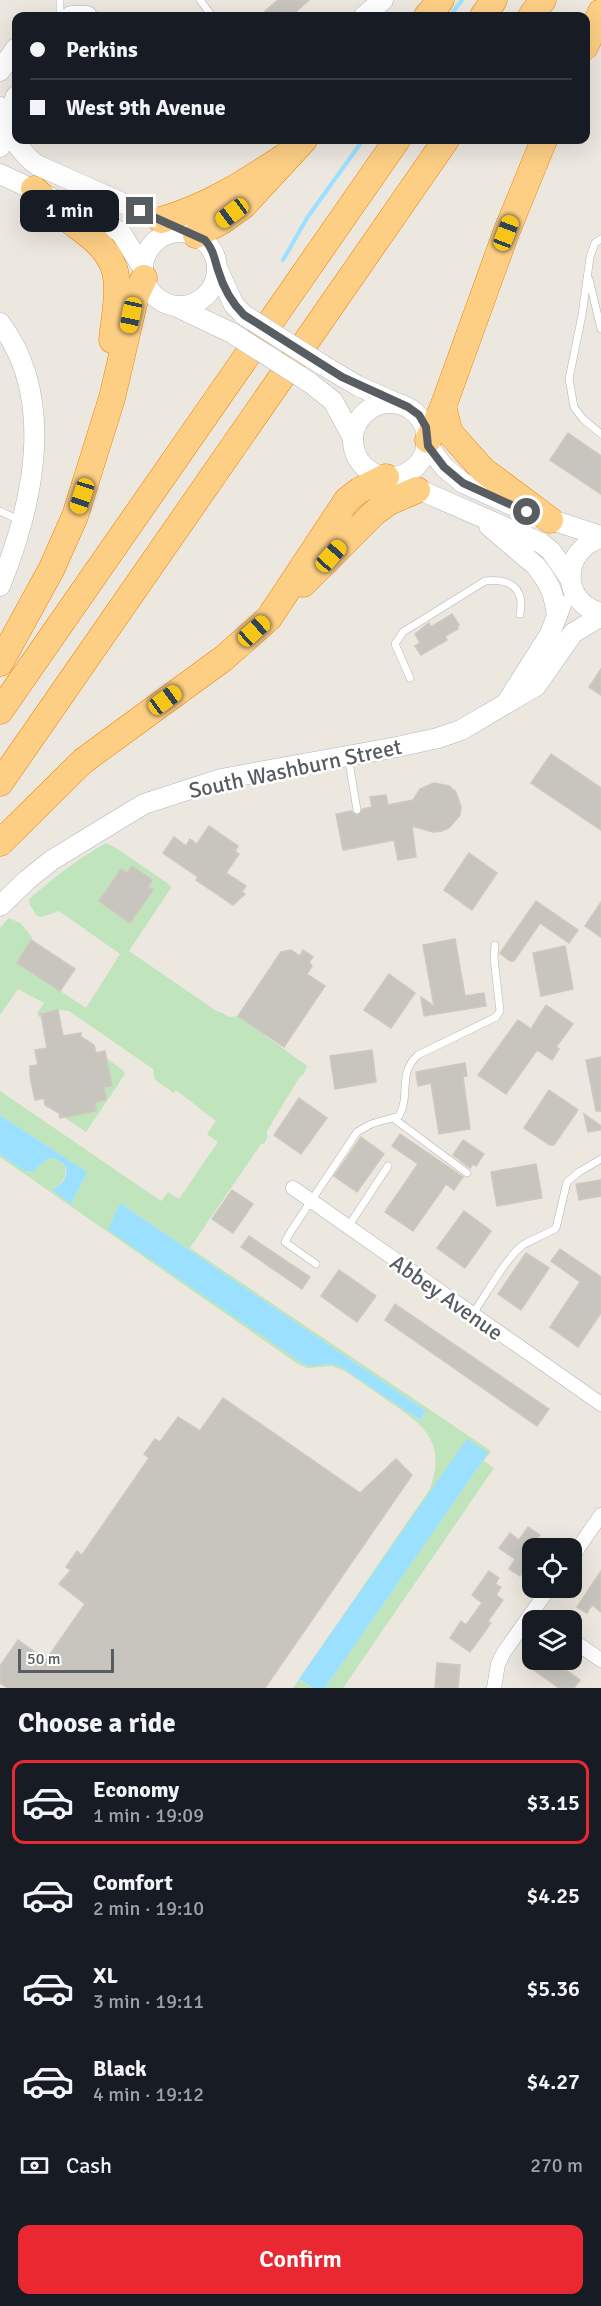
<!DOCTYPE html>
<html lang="en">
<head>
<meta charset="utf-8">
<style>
  body { margin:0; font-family:Signika,sans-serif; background:#20242c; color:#f1f3f6; height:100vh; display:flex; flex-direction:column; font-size:22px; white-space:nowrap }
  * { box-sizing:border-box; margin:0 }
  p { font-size:20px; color:#9ea1a6 }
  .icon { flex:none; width:33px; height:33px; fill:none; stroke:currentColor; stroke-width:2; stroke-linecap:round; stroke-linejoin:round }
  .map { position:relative; height:1688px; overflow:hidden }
  .side { display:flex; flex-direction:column; background:#171b24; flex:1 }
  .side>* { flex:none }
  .hud { position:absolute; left:12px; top:12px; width:578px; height:132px; border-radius:12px; box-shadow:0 6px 24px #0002; display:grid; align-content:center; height:132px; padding:0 18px; background:#171b24 }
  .fabs { position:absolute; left:522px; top:1538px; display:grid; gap:12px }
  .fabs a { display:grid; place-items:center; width:60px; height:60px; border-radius:12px; background:#171b24; box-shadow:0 6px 24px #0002; font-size:30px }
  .scale { position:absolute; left:18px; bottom:15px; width:96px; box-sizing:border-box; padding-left:6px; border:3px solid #585d61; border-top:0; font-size:16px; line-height:21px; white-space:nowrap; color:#585d61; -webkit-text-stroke:4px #fff; paint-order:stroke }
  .end { position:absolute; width:27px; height:27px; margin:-14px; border:8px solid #585d61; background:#fff; box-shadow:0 0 0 3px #fff }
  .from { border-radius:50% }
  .bubble { position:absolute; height:42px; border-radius:12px; background:#171b24; box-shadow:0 6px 24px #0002; font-size:20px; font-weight:600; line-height:42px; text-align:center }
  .car { position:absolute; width:18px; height:36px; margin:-18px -9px; border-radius:8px; box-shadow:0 0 4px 2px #0007; background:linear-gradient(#f5c518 24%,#345 0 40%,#f5c518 0 76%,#345 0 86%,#f5c518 0) }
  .hud b { display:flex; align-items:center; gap:21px; height:57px; font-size:22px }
  .hud b+b { border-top:2px solid #363941 }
  .hud i { width:15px; height:15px; background:#f1f3f6 }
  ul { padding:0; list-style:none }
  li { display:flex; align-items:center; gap:18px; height:84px; margin:0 12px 9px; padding:0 6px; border:3px solid transparent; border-radius:12px }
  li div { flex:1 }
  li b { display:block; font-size:22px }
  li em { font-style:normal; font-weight:600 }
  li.selected { border-color:#e92831 }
  li>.icon { width:54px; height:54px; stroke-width:1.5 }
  h2 { padding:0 18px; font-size:27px; line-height:72px }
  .pay { display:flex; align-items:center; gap:15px; height:66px; padding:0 18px; font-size:22px }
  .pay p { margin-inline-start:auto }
  .action { display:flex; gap:12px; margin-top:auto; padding:12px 18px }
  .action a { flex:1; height:69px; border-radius:12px; background:#e92831; color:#fff; font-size:24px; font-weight:600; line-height:69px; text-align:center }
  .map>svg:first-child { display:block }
  .green { fill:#c0e4bb; fill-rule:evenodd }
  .water { fill:#9ce0ff }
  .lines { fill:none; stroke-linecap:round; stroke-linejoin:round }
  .stream { stroke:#9ce0ff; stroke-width:4 }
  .building { fill:#c8c4be; stroke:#d0c8be; stroke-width:1.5 }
  .lane-casing { stroke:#b0b4b7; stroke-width:8 }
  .street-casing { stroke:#b0b4b7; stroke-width:15 }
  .secondary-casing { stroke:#b1b6bb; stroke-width:21 }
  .highway-casing { stroke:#eb8300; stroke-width:27 }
  .lane { stroke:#fff; stroke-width:7 }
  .street { stroke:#fff; stroke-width:14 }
  .secondary { stroke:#fff; stroke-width:20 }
  .highway { stroke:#fdcf85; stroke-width:26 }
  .secondary-bridge-casing { stroke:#b1b6bb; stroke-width:21; stroke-linecap:butt }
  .secondary-bridge { stroke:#fff; stroke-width:20 }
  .route { stroke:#585d61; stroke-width:8 }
  .labels { text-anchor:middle; stroke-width:5; stroke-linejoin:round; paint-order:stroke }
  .street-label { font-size:22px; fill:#585d61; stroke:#fff }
</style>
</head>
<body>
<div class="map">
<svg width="601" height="1688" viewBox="0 0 601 1688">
  <rect width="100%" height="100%" fill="#ece7df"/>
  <!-- green -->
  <g class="green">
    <path d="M106 843 116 848 170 885 171 888 129 951 215 1010 230 1017 238 1016 307 1066 304 1074 299 1078 267 1131V1138L264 1144H261L190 1248 491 1451 484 1461 494 1468 343 1688H325L488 1453 299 1680 313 1688H293L430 1489C446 1444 426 1426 391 1403 376 1392 360 1382 345 1371L331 1366 307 1368 298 1364 0 1157V1154L24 1171H33L49 1158C72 1161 69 1180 52 1190L71 1204 87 1172 0 1115V1091L161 1201 168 1192 179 1199 218 1142 207 1134 216 1121 176 1090 174 1093 155 1080 153 1069 69 1011 61 1010 42 1013V1017H39L37 1013 44 1003 18 989 0 1015V928L9 918 20 923 32 937 18 963 86 1008 120 954 59 911 42 917 37 916 30 905 29 899C53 878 78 859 106 843ZM132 866 152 880 147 887 152 891 130 923 99 901 121 869 127 873ZM120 1203 426 1411 420 1420 341 1367C327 1361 314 1368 302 1363L109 1230Z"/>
    <path d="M106 1058 124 1071 125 1074 86 1132 64 1117 96 1111 95 1102 106 1100 104 1087 112 1085Z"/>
  </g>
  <!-- water -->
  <g class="water">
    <path d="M0 1115 87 1172 71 1204 52 1190C70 1181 73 1161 49 1158L33 1171H24L0 1154Z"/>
    <path d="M120 1203 426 1411 420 1420 341 1367C327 1361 314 1369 302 1363L108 1230Z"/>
    <path d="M467 1439 488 1453 325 1688H313L299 1679Z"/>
  </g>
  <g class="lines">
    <!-- stream -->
    <g class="stream">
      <path d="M450 16 462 0"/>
      <path d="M283 260 307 218 363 140"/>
    </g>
  </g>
  <!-- building -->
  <g class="building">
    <path d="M278 0H309L291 16H270L265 11Z"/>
    <path d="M568 433 601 456V494L550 460Z"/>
    <path d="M452 614 459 625 457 627 458 629 445 636 447 640 421 655 415 646 420 643 415 634 429 623 431 627Z"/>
    <path d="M601 669V695L589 687Z"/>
    <path d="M551 754 601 788V830L531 783Z"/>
    <path d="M434 783 449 786 456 792 461 807 460 815 449 828 442 831 433 832 412 826 416 857 398 860 394 840 343 850 336 814 351 811 355 815H358L363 809 372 807 370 797 386 795 388 805 413 800 420 789Z"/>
    <path d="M209 826 238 846 235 851 239 854 226 873 246 886 242 892 245 894 233 905 196 880 198 877 163 853 174 837 186 846 190 839 197 844Z"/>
    <path d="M469 853 497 873 472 910 444 890Z"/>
    <path d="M132 866 152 880 148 887 153 890 130 923 99 901 121 869 127 873Z"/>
    <path d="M536 901 578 930 569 943 540 923 514 961H510L500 953Z"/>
    <path d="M601 902V937L585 926Z"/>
    <path d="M455 939 465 996 484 993 486 1006 424 1016 421 997 434 1006 423 945Z"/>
    <path d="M31 940 75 969 60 991 17 963Z"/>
    <path d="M565 946 573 989 541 996 533 953Z"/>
    <path d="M291 950 300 956 303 950 313 957 309 962 312 966 307 974 325 986 284 1047 238 1016 281 952Z"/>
    <path d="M389 974 415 993 391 1028 364 1010Z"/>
    <path d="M546 1005 573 1024 556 1047 559 1049 552 1060 537 1050 506 1094 478 1075 518 1020 531 1029Z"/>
    <path d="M58 1010 63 1036 81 1033V1037L94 1045 96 1053 105 1051 112 1086 104 1087 106 1100 95 1102 96 1111 60 1118 59 1113 45 1105 44 1098 35 1100 30 1076V1066L38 1065 35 1050 47 1048 41 1014Z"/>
    <path d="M372 1050 376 1082 335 1089 330 1056Z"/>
    <path d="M601 1057V1111H596L586 1060Z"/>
    <path d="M465 1063 467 1076 463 1077 470 1129 439 1134 431 1083 418 1086 416 1072Z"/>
    <path d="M549 1090 578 1110 554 1145H550L524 1128Z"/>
    <path d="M299 1098 327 1118 301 1154 274 1135Z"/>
    <path d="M584 1114 601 1126V1130L588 1132Z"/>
    <path d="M400 1134 463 1177 454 1190 446 1184 413 1231 385 1212 418 1164 392 1146Z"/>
    <path d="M361 1137 384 1154 357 1192 334 1176Z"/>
    <path d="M463 1140 484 1154 476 1166 473 1164 470 1168 453 1155Z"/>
    <path d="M536 1164 542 1198 497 1206 491 1172Z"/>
    <path d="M601 1180V1196L579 1200 576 1184Z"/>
    <path d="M232 1190 253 1204 233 1233 212 1219Z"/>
    <path d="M464 1211 491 1231 465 1268 437 1248Z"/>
    <path d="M249 1236 310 1277 302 1289 241 1247Z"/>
    <path d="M560 1249 601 1277V1313L578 1347 550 1327 580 1282 551 1261Z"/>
    <path d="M526 1253 549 1268 521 1310 498 1294Z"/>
    <path d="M339 1270 376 1296 357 1322 321 1296Z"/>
    <path d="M395 1304 549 1409 537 1426 385 1320Z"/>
    <path d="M223 1398 360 1493 396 1459 412 1475 265 1688H8L0 1683V1666L18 1640 46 1660 85 1604 59 1584 71 1570 66 1567 77 1551 82 1555 149 1458 144 1454 155 1439 160 1442 178 1417 200 1431Z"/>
    <path d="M528 1527 540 1535 528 1552 532 1555V1558L520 1576 509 1569 515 1559 499 1548 510 1533 519 1540Z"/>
    <path d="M489 1571 499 1578 495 1584 501 1587 496 1595 503 1600 488 1621 491 1623 470 1652 450 1638 461 1621 466 1625 482 1603 472 1595Z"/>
    <path d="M601 1571V1612L592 1605 587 1613 577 1607Z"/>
    <path d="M541 1659H550L580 1680 574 1688H559L534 1670Z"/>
    <path d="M437 1663 460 1665 458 1688H435Z"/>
  </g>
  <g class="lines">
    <defs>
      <g id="lane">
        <path d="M60 0V16"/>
        <path d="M200 0 212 16"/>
        <path d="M601 239 595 243 590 257 582 315 569 379 574 407 583 419 601 434"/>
        <path d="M589 279 601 329"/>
        <path d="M0 511 21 521"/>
        <path d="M410 678 395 644 403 632 485 581C510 578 525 588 520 614"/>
        <path d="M348 756 357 810"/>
        <path d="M393 1118 467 1173"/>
        <path d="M348 1227 388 1166"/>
        <path d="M316 1264 285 1242 291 1231 357 1132 371 1124 399 1116C411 1095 397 1074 418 1055L496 1017 500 1011 494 958 495 945"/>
        <path d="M472 1315C484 1298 507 1256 523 1245 533 1239 545 1235 556 1228L567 1182 579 1172 601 1159"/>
      </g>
      <g id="street">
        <path d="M293 1188 601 1404"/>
        <path d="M572 1557 601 1515"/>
        <path d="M572 1640 601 1660"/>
        <path d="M494 1688 498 1664 504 1652 550 1587"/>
      </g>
      <g id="secondary">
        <path d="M71 16H87"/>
        <path d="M364 16 383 0"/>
        <path d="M0 71 16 48"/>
        <path d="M0 107C8 120 8 134 0 147"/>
        <path d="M6 123 16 96"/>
        <path d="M6 131C18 143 22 155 37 165L174 226"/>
        <path d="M0 174 109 225 121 233 143 268"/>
        <circle cx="180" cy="269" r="37"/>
        <path d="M218 270 234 305 244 315"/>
        <path d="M175 306 232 333"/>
        <path d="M0 323C57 399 33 505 0 586"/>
        <path d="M321 364 358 386 396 403"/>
        <path d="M309 382 333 401 353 438"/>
        <circle cx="390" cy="440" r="37"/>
        <path d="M428 446 444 467 463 483 527 512 601 536"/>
        <path d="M406 484 541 543 551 551 569 577"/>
        <path d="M489 526 536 566C550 584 554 593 557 616"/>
        <path d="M601 538C561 550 560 602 601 613"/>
        <path d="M507 702 550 634 561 605"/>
        <path d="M0 906 27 880 52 860 144 804 221 779 397 747 438 738 461 730 536 686 573 633 601 616"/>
      </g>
      <g id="highway">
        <path d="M427 16 441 0"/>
        <path d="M483 16 494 0"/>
        <path d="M531 16 543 0"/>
        <path d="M585 47 601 12"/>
        <path d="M34 189C45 199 54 209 65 217 85 233 107 244 115 271 120 292 114 318 112 340"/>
        <path d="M161 220C210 206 247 181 290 153"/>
        <path d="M196 235 222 221 243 206 304 140"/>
        <path d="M443 407 450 433 483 470 550 520"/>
        <path d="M428 440 443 407 506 233 544 140"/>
        <path d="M303 584 374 513 389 502 417 490"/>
        <path d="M0 663 52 568 75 516 112 398 136 295 144 278"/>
        <path d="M0 711 397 140"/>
        <path d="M0 783 446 140"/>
        <path d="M0 843 83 761 224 658 269 618 347 500 360 490 386 477"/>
      </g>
    </defs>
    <!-- lane casing -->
    <use href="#lane" class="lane-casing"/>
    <!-- street casing -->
    <use href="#street" class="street-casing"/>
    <!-- secondary casing -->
    <use href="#secondary" class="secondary-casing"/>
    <!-- highway casing -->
    <use href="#highway" class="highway-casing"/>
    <!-- lane -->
    <use href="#lane" class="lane"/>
    <!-- street -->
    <use href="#street" class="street"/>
    <!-- secondary -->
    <use href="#secondary" class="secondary"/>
    <!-- highway -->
    <use href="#highway" class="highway"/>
    <defs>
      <g id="secondary-bridge">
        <path d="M244 315 321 364"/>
        <path d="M232 333 309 382"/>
      </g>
    </defs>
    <!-- secondary-bridge casing -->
    <use href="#secondary-bridge" class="secondary-bridge-casing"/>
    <!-- secondary-bridge -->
    <use href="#secondary-bridge" class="secondary-bridge"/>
  </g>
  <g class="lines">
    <!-- route -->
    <path class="route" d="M140 211 205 240C214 251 214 258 218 270 223 287 232 303 244 315L342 377 408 407 419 415 426 427 428 446 444 467 463 483 527 512"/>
  </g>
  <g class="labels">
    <!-- street labels -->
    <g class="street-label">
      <text transform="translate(295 768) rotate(-12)" y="8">South Washburn Street</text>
      <text transform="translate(447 1297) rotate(35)" y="8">Abbey Avenue</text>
    </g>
  </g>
</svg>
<div class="fabs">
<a><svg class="icon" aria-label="locate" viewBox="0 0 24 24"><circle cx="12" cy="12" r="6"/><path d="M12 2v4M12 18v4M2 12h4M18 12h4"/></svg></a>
<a><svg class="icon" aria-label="layers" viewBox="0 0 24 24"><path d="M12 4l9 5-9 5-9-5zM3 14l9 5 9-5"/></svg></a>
</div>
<div class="scale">50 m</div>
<i class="end from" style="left:527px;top:512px"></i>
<i class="end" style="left:140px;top:211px"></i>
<div class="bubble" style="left:20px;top:190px;width:99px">1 min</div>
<i class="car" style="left:232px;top:213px;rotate:233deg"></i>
<i class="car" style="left:506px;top:233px;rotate:21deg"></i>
<i class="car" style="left:131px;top:315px;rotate:192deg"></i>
<i class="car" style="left:82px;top:496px;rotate:198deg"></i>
<i class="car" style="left:331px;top:556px;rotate:42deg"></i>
<i class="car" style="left:254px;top:631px;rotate:48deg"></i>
<i class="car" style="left:165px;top:700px;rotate:54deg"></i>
<div class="hud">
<b><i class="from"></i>Perkins</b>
<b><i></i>West 9th Avenue</b>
</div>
</div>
<section class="side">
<h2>Choose a ride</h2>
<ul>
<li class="selected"><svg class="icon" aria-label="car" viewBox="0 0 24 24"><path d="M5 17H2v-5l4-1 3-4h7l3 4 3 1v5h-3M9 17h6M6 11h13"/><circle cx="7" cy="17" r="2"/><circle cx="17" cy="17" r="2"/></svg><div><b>Economy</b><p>1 min · 19:09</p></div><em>$3.15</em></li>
<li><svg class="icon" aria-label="car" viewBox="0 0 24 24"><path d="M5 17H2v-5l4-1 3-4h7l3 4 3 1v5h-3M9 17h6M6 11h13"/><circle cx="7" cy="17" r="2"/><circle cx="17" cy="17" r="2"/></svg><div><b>Comfort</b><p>2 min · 19:10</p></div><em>$4.25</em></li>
<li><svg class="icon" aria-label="car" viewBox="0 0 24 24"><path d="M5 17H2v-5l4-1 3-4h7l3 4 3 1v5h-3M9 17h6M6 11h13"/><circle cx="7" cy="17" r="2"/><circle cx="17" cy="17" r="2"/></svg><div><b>XL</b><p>3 min · 19:11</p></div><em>$5.36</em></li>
<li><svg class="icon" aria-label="car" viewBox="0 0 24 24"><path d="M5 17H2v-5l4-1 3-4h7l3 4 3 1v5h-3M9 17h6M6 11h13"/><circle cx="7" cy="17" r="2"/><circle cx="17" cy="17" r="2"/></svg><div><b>Black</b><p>4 min · 19:12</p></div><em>$4.27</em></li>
</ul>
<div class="pay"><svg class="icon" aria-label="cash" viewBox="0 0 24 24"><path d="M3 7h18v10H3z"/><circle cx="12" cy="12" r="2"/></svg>Cash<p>270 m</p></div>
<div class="action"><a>Confirm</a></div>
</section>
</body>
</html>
